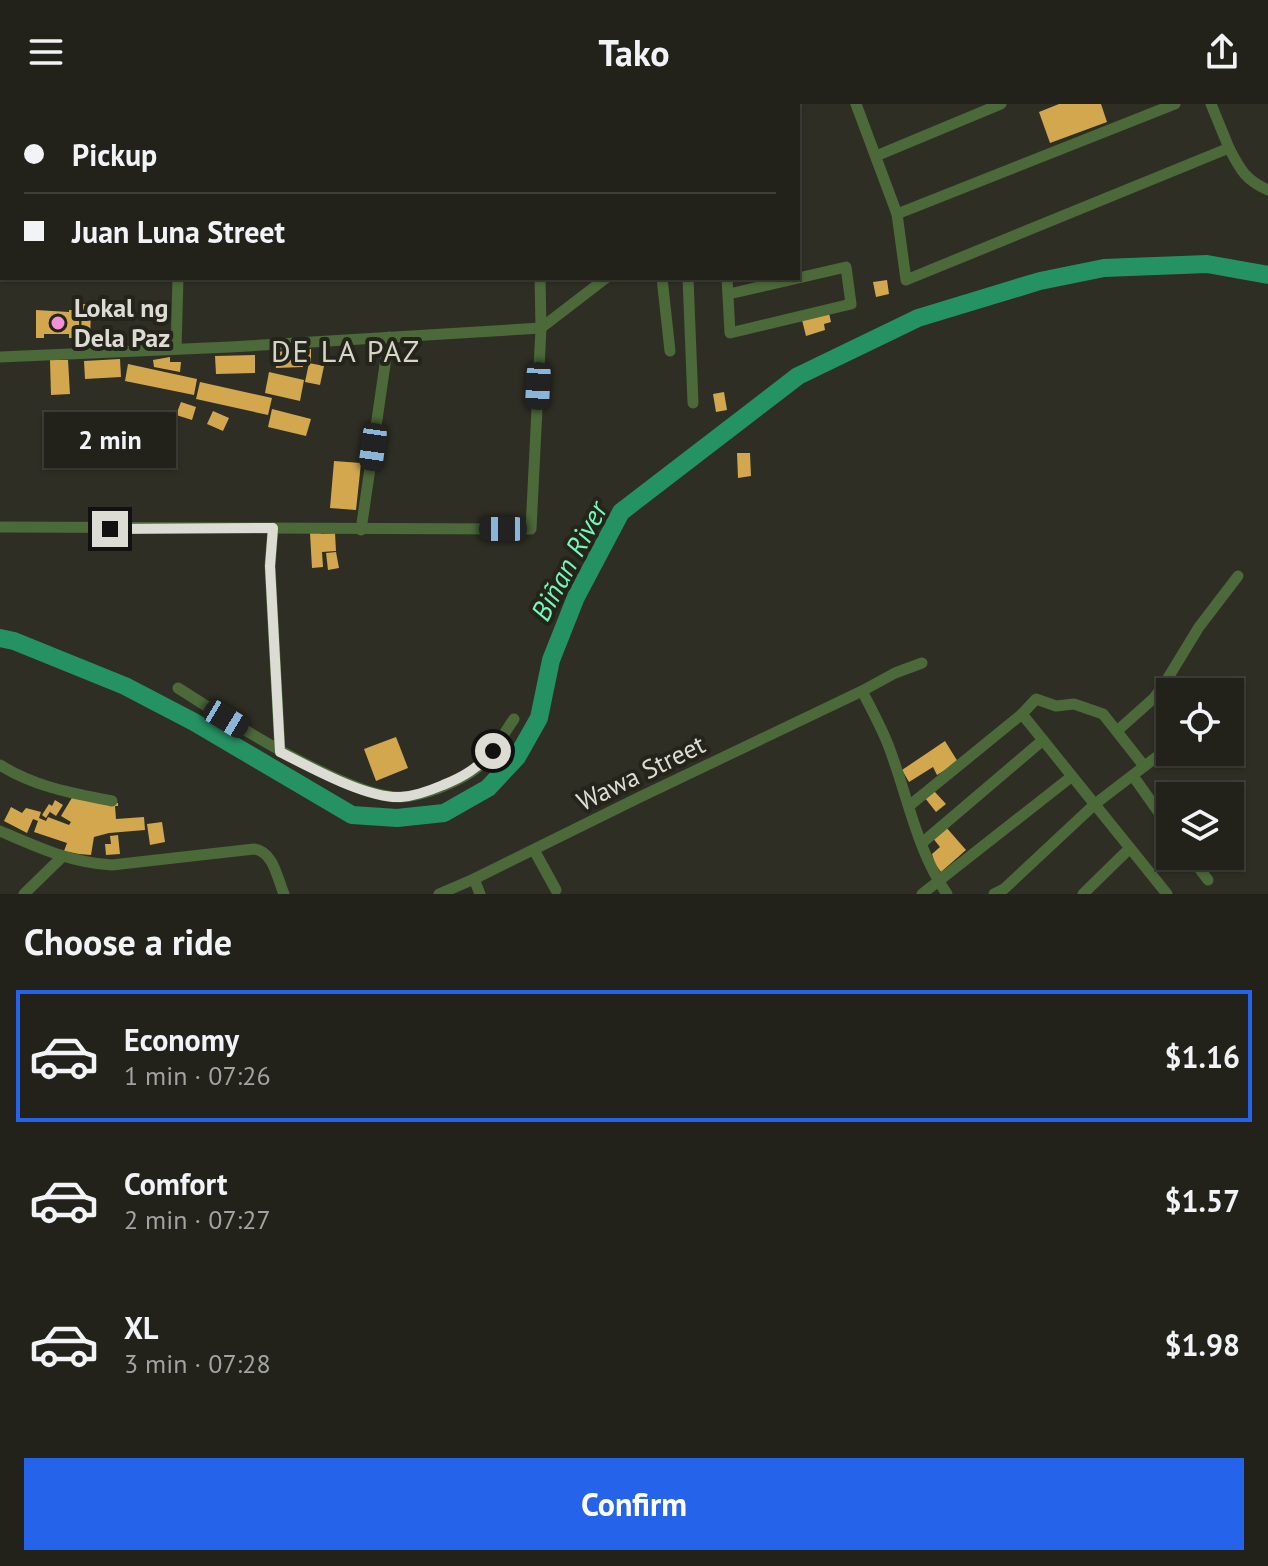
<!DOCTYPE html>
<html lang="en">
<head>
<meta charset="utf-8">
<style>
  body { margin:0; font-family:"PT Sans",sans-serif; background:#2a2a24; color:#f1f3f6; height:100vh; display:flex; flex-direction:column; font-size:30px; white-space:nowrap }
  * { box-sizing:border-box; margin:0 }
  p { font-size:26px; color:#a2a4a3 }
  .icon { flex:none; width:44px; height:44px; fill:none; stroke:currentColor; stroke-width:2; stroke-linecap:round; stroke-linejoin:round }
  .map { position:relative; height:790px; overflow:hidden }
  .side { display:flex; flex-direction:column; background:#22221b; flex:1 }
  .side>* { flex:none }
  .guide { position:absolute; left:0px; top:0px; width:800px; height:176px; box-shadow:0 2px 6px #0004,0 0 0 2px #3f3f3a; display:grid; align-content:center; height:176px; padding:0 24px; background:#22221b }
  .fabs { position:absolute; left:1156px; top:574px; display:grid; gap:16px }
  .fabs a { display:grid; place-items:center; width:88px; height:88px; border-radius:0px; background:#22221b; box-shadow:0 2px 6px #0004,0 0 0 2px #3f3f3a; font-size:40px }
  .end { position:absolute; width:36px; height:36px; margin:-18px; border:10px solid #dcdcd5; background:#111; box-shadow:0 0 0 4px #111 }
  .from { border-radius:50% }
  .bubble { position:absolute; height:56px; border-radius:0px; background:#22221b; box-shadow:0 2px 6px #0004,0 0 0 2px #3f3f3a; font-size:26px; font-weight:700; line-height:56px; text-align:center }
  .car { position:absolute; width:24px; height:48px; margin:-24px -12px; border-radius:10px; box-shadow:0 0 6px 2px #0007; background:linear-gradient(#222 24%,#8ab4d8 0 40%,#222 0 76%,#8ab4d8 0 86%,#222 0) }
  .guide b { display:flex; align-items:center; gap:28px; height:76px; font-size:30px }
  .guide b+b { border-top:2px solid #3f3f3a }
  .guide i { width:20px; height:20px; background:#f1f3f6 }
  ul { padding:0; list-style:none }
  li { display:flex; align-items:center; gap:24px; height:132px; margin:0 16px 12px; padding:0 8px; border:4px solid transparent; border-radius:0px }
  li div { flex:1 }
  li b { display:block; font-size:30px }
  li em { font-style:normal; font-weight:700 }
  li.on { border-color:#2563eb }
  li>.icon { width:72px; height:72px; stroke-width:1.5 }
  h2 { padding:0 24px; font-size:36px; line-height:96px }
  .action { display:flex; gap:16px; margin-top:auto; padding:16px 24px }
  .action a { flex:1; height:92px; border-radius:0px; background:#2563eb; color:#fff; font-size:32px; font-weight:700; line-height:92px; text-align:center }
  header { display:flex; justify-content:space-between; align-items:center; height:104px; padding:0 24px; background:#22221b; font-size:36px; font-weight:700 }
  .map>svg:first-child { display:block }
  .lines { fill:none; stroke-linecap:round; stroke-linejoin:round }
  .river { stroke:#259264; stroke-width:18 }
  .building { fill:#d3a74e }
  .minor { stroke:#4b6939; stroke-width:11 }
  .route { stroke:#dcdcd5; stroke-width:10 }
  .poi-dot { fill:#f391d5; stroke:#24241a; stroke-width:3 }
  .labels { text-anchor:middle; stroke-width:8; stroke-linejoin:round; paint-order:stroke }
  .poi-label { font-size:26px; font-weight:bold; fill:#dcdcd5; stroke:#24241a; text-anchor:start }
  .street-label { font-size:26px; fill:#dcdcd5; stroke:#24241a }
  .water-label { font-size:28px; font-style:italic; fill:#72f8b8; stroke:#24241a }
  .quarter-label { font-size:30px; letter-spacing:2px; fill:#d5d5c8; stroke:#24241a }
</style>
</head>
<body>
<header><svg class="icon" aria-label="menu" viewBox="0 0 24 24"><path d="M4 6h16M4 12h16M4 18h16"/></svg>Tako<svg class="icon" aria-label="share" viewBox="0 0 24 24"><path d="M12 15V3M7 8l5-5 5 5M5 13v7h14v-7"/></svg></header>
<div class="map">
<svg width="1268" height="790" viewBox="0 0 1268 790">
  <rect width="100%" height="100%" fill="#2e2e24"/>
  <g class="lines">
    <!-- river -->
    <path class="river" d="M0 534 14 537 125 582 194 618 352 711 397 714 444 709 488 684 517 653 539 614 551 556 576 493 621 408 798 272 918 214 1040 177 1104 164 1207 160 1268 171"/>
  </g>
  <!-- building -->
  <g class="building">
    <path d="M1059 0H1101L1107 18 1050 39 1039 8Z"/>
    <path d="M887 176 889 190 876 193 873 178Z"/>
    <path d="M82 200H91L90 241 81 240Z"/>
    <path d="M36 206 69 208V206H79V234H69V230H44V234H36Z"/>
    <path d="M829 209 831 218 824 220 825 226 806 232 802 216Z"/>
    <path d="M311 245V258H302L303 263 276 264 275 248Z"/>
    <path d="M255 251V269L216 270 215 252Z"/>
    <path d="M170 253V258H181L180 268 154 263 153 256Z"/>
    <path d="M120 255 121 273 85 275 84 257Z"/>
    <path d="M50 256H68L70 290 51 291Z"/>
    <path d="M309 259 324 262 320 281 305 278Z"/>
    <path d="M128 260 197 275 194 291 125 277Z"/>
    <path d="M269 268 304 276 300 297 265 289Z"/>
    <path d="M200 278 272 294 268 311 196 295Z"/>
    <path d="M724 288 727 306 716 308 713 290Z"/>
    <path d="M181 298 196 303 192 316 176 311Z"/>
    <path d="M272 305 311 315 306 332 268 323Z"/>
    <path d="M213 307 229 314 223 327 207 320Z"/>
    <path d="M737 349H750L751 372 738 374Z"/>
    <path d="M334 357 361 359 356 406 330 404Z"/>
    <path d="M321 428V430L335 429 336 447 322 448 323 463 312 464 310 429Z"/>
    <path d="M336 448 339 464 328 466 326 449Z"/>
    <path d="M396 633 408 664 376 677 364 645Z"/>
    <path d="M945 637 958 658 937 671 933 663 909 678 902 666Z"/>
    <path d="M934 687 946 700 936 708 925 694Z"/>
    <path d="M73 692 91 697 118 699V702H115L116 715 144 713 145 726 109 729 94 733 91 751 79 750 64 747 67 739 34 728 38 717 33 715 27 729 4 717 11 703 22 709 26 704 41 708 39 714 46 717 48 713 69 721 71 718 61 712Z"/>
    <path d="M55 696 63 701 56 712 50 708 51 706 46 714 42 711 49 700 52 702Z"/>
    <path d="M162 718 165 738 150 741 147 720Z"/>
    <path d="M945 722 966 746 941 768 935 760 932 750 940 743 932 733Z"/>
    <path d="M118 731 120 750 106 751 105 740H111L110 732Z"/>
  </g>
  <g class="lines">
    <!-- minor -->
    <g class="minor">
      <path d="M327 0V2"/>
      <path d="M458 0 459 2"/>
      <path d="M521 0 522 2"/>
      <path d="M670 0 671 2"/>
      <path d="M856 0 897 110 906 176 1229 44 1211 0"/>
      <path d="M55 2V0"/>
      <path d="M113 2V0"/>
      <path d="M182 2V0"/>
      <path d="M253 2V0"/>
      <path d="M724 2 726 0"/>
      <path d="M1229 44C1240 65 1245 76 1268 86"/>
      <path d="M876 52 1001 0"/>
      <path d="M897 110 1175 0"/>
      <path d="M0 167H2"/>
      <path d="M662 174 670 247"/>
      <path d="M688 174 693 299"/>
      <path d="M727 174 730 229 851 200 846 163 729 190"/>
      <path d="M176 245 178 174"/>
      <path d="M0 253 230 243 541 224 606 174"/>
      <path d="M0 423 531 425 541 224 540 174"/>
      <path d="M273 424 270 462 280 648"/>
      <path d="M361 426 389 233"/>
      <path d="M178 584C228 616 278 648 333 673 352 681 375 692 397 693 420 694 459 678 477 664 493 650 502 632 514 615"/>
      <path d="M862 587C871 604 880 621 887 638 907 688 916 746 947 790"/>
      <path d="M1022 610 1036 595 1056 602 1074 600 1103 610 1144 662"/>
      <path d="M1117 627 1154 594 1163 582 1199 523 1238 472"/>
      <path d="M0 661C35 683 72 689 112 697"/>
      <path d="M1133 672 1170 724"/>
      <path d="M909 702 1022 610 1167 790"/>
      <path d="M0 727C37 743 71 759 112 761L254 745C274 748 277 774 284 790"/>
      <path d="M922 739 1043 636"/>
      <path d="M534 746 556 786"/>
      <path d="M1190 752 1208 776"/>
      <path d="M474 775 480 790"/>
      <path d="M24 790 62 753"/>
      <path d="M439 790 474 775 638 694 862 587 895 569 922 559"/>
      <path d="M922 790 1071 673"/>
      <path d="M994 790 1004 785 1095 700 1159 651"/>
      <path d="M1083 790 1130 744"/>
    </g>
  </g>
  <g class="lines">
    <!-- route -->
    <path class="route" d="M110 425 273 424 270 462 280 648C310 663 367 695 401 693 416 692 429 687 443 681 463 673 478 664 493 647"/>
  </g>
  <!-- markers -->
  <circle class="poi-dot" cx="58" cy="219" r="8"/>
  <g class="labels">
    <!-- poi labels -->
    <g class="poi-label">
      <text x="74" y="213">Lokal ng<tspan x="74" dy="30">Dela Paz</tspan></text>
    </g>
    <!-- street labels -->
    <g class="street-label">
      <text transform="translate(641 669) rotate(-26)" y="9">Wawa Street</text>
    </g>
    <!-- water labels -->
    <g class="water-label">
      <text transform="translate(569 457) rotate(-62)" y="10">Biñan River</text>
    </g>
    <!-- quarter labels -->
    <g class="quarter-label">
      <text x="346" y="258">DE LA PAZ</text>
    </g>
  </g>
</svg>
<div class="fabs">
<a><svg class="icon" aria-label="locate" viewBox="0 0 24 24"><circle cx="12" cy="12" r="6"/><path d="M12 2v4M12 18v4M2 12h4M18 12h4"/></svg></a>
<a><svg class="icon" aria-label="layers" viewBox="0 0 24 24"><path d="M12 4l9 5-9 5-9-5zM3 14l9 5 9-5"/></svg></a>
</div>
<i class="end from" style="left:493px;top:647px"></i>
<i class="end" style="left:110px;top:425px"></i>
<div class="bubble" style="left:44px;top:308px;width:132px">2 min</div>
<i class="car" style="left:538px;top:282px;rotate:183deg"></i>
<i class="car" style="left:373px;top:343px;rotate:188deg"></i>
<i class="car" style="left:503px;top:425px;rotate:270deg"></i>
<i class="car" style="left:226px;top:615px;rotate:121deg"></i>
<div class="guide">
<b><i class="from"></i>Pickup</b>
<b><i></i>Juan Luna Street</b>
</div>
</div>
<section class="side">
<h2>Choose a ride</h2>
<ul>
<li class="on"><svg class="icon" aria-label="car" viewBox="0 0 24 24"><path d="M5 17H2v-5l4-1 3-4h7l3 4 3 1v5h-3M9 17h6M6 11h13"/><circle cx="7" cy="17" r="2"/><circle cx="17" cy="17" r="2"/></svg><div><b>Economy</b><p>1 min · 07:26</p></div><em>$1.16</em></li>
<li><svg class="icon" aria-label="car" viewBox="0 0 24 24"><path d="M5 17H2v-5l4-1 3-4h7l3 4 3 1v5h-3M9 17h6M6 11h13"/><circle cx="7" cy="17" r="2"/><circle cx="17" cy="17" r="2"/></svg><div><b>Comfort</b><p>2 min · 07:27</p></div><em>$1.57</em></li>
<li><svg class="icon" aria-label="car" viewBox="0 0 24 24"><path d="M5 17H2v-5l4-1 3-4h7l3 4 3 1v5h-3M9 17h6M6 11h13"/><circle cx="7" cy="17" r="2"/><circle cx="17" cy="17" r="2"/></svg><div><b>XL</b><p>3 min · 07:28</p></div><em>$1.98</em></li>
</ul>
<div class="action"><a>Confirm</a></div>
</section>
</body>
</html>
